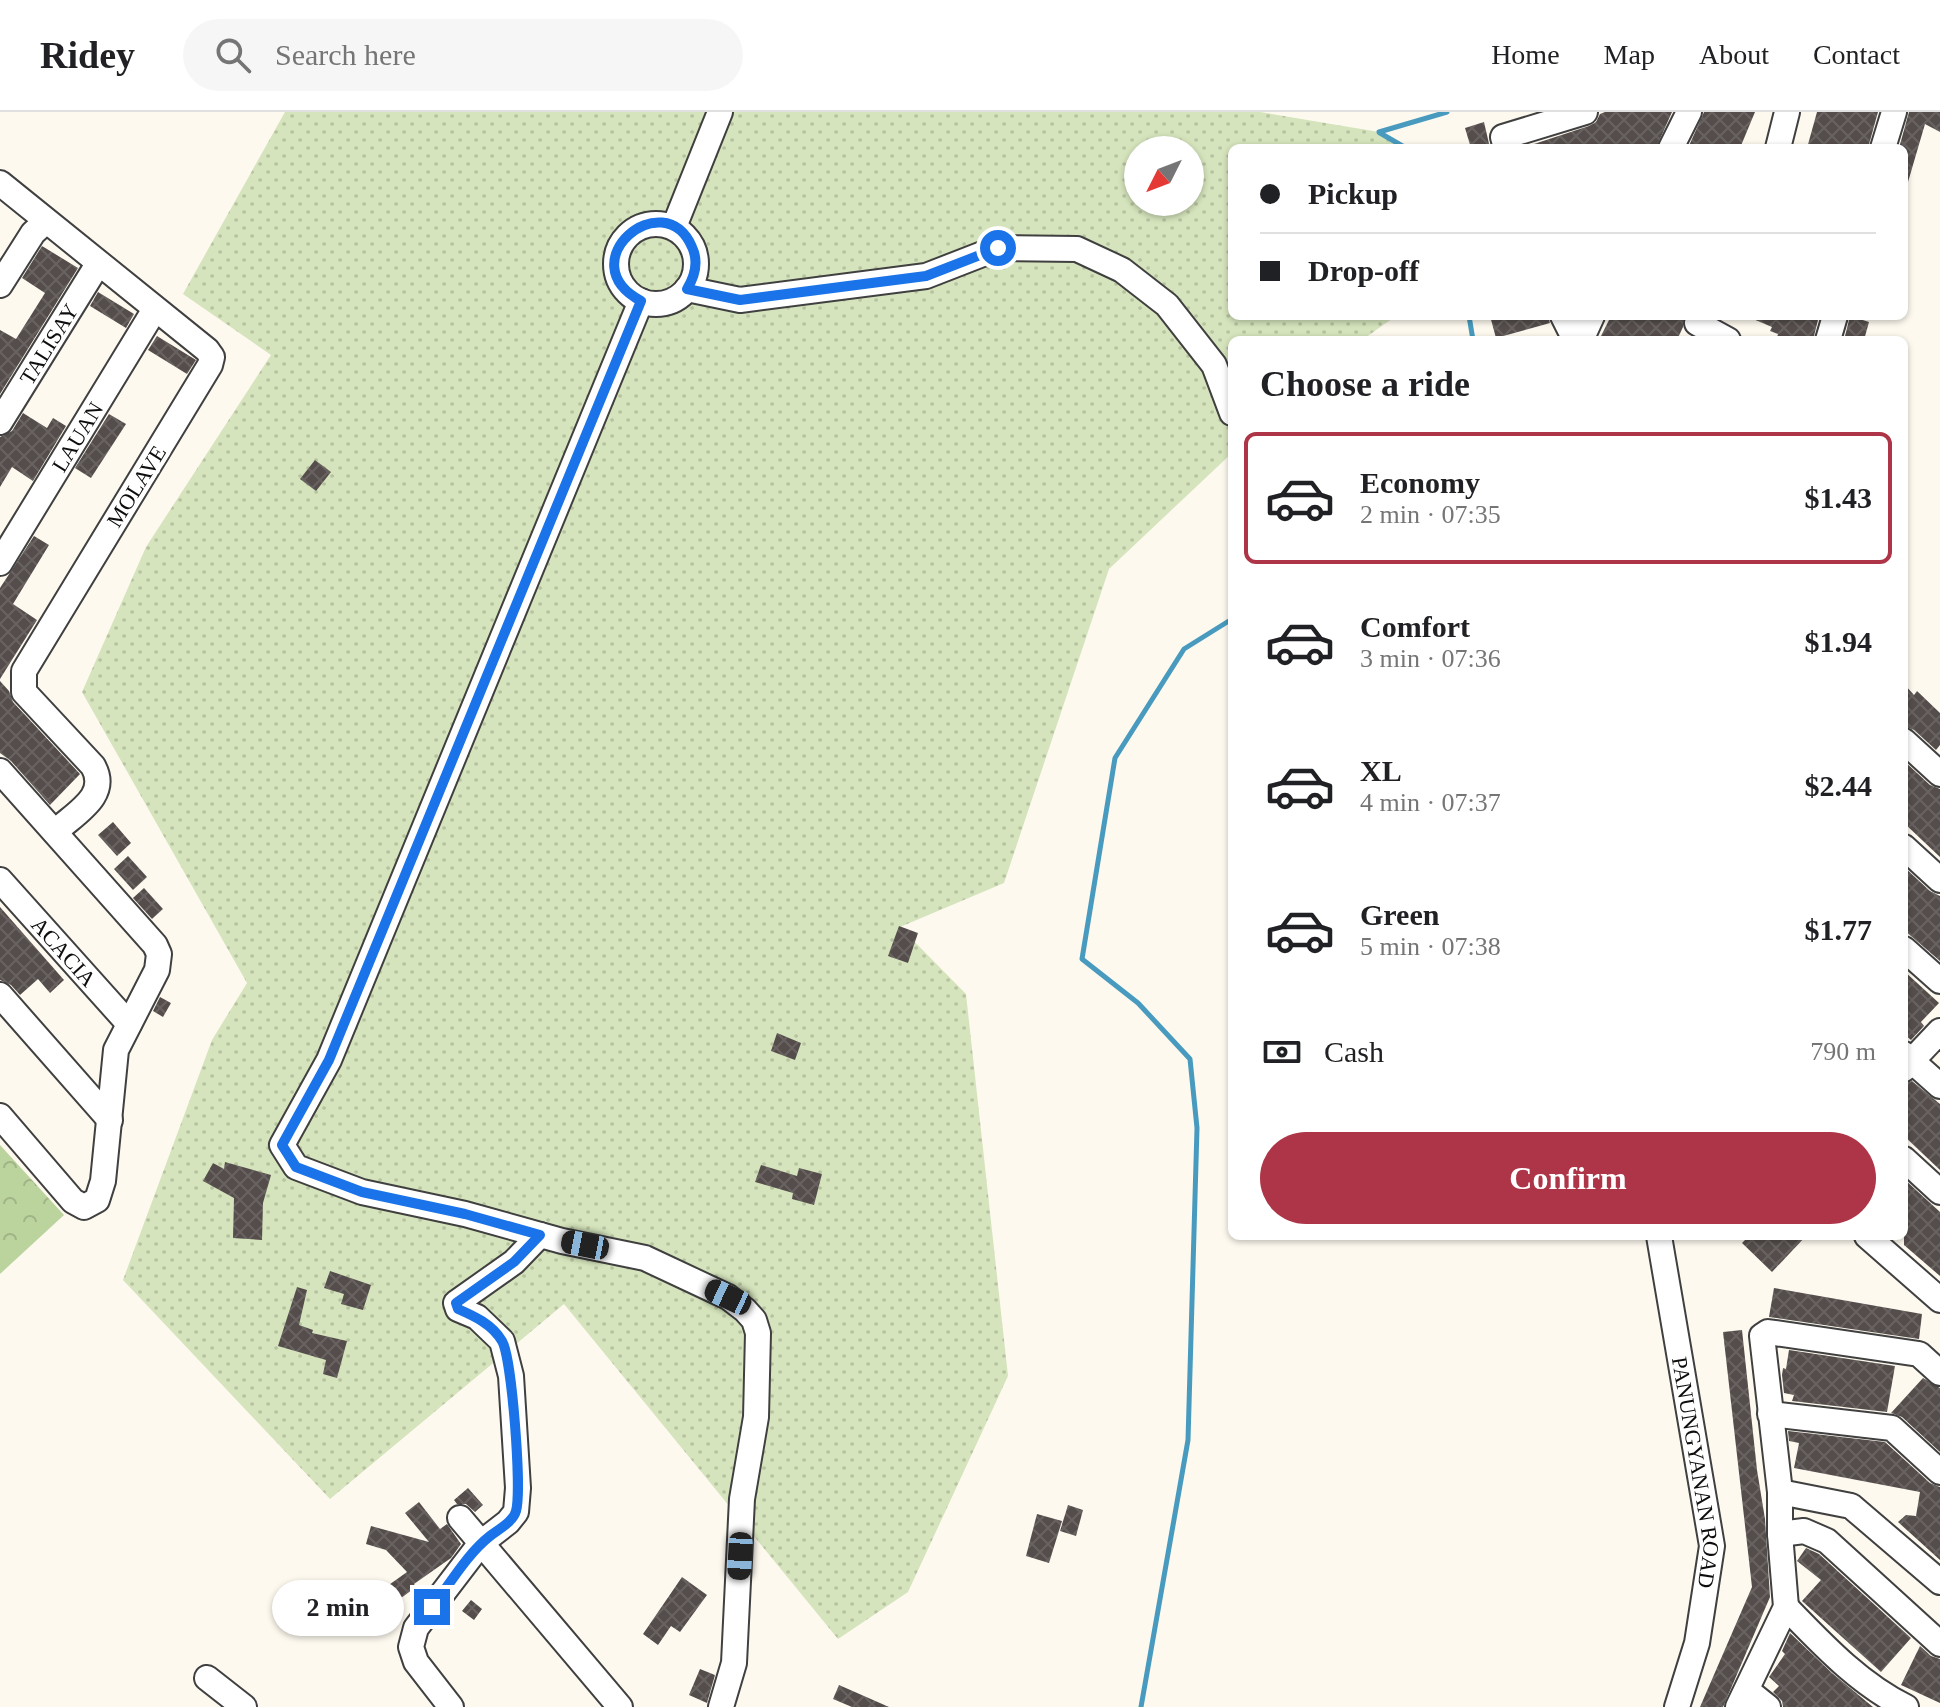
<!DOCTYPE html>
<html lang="en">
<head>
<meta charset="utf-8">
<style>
  body { margin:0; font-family:"Times New Roman",serif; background:#f6f6f6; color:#202124; height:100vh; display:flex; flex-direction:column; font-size:30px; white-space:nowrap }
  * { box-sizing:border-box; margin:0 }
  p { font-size:26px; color:#757577 }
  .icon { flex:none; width:44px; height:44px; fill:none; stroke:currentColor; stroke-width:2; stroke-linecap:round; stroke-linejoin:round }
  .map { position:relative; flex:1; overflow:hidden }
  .drawer { position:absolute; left:1228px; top:224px; width:680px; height:904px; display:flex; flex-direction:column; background:#fff; border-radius:12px; box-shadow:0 2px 6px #0004 }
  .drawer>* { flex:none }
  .top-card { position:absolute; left:1228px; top:32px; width:680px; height:176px; border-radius:12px; box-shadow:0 2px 6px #0004; display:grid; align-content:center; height:176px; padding:0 32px; background:#fff }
  .needle { width:52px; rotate:228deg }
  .buttons { position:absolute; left:1124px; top:24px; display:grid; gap:16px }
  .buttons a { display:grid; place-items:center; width:80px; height:80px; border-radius:50%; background:#fff; box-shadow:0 2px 6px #0004; font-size:40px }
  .end { position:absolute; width:36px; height:36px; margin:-18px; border:10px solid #1a73e8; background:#fff; box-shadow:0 0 0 4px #fff }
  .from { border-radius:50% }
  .bubble { position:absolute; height:56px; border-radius:28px; background:#fff; box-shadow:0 2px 6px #0004; font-size:26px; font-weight:800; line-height:56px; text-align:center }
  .car { position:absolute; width:24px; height:48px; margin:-24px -12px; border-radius:10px; box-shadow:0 0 6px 2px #0007; background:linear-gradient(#222 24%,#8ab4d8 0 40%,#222 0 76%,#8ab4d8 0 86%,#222 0) }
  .top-card b { display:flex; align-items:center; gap:28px; height:76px; font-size:30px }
  .top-card b+b { border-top:2px solid #e0e0e0 }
  .top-card i { width:20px; height:20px; background:#202124 }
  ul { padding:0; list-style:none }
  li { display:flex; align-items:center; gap:24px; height:132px; margin:0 16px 12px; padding:0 16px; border:4px solid transparent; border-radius:12px }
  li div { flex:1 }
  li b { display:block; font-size:30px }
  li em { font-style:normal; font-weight:800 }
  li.active { border-color:#ad3547 }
  li>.icon { width:72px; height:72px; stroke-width:1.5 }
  h2 { padding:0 32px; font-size:36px; line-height:96px }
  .pay { display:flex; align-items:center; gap:20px; height:88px; padding:0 32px; font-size:30px }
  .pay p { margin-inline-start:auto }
  .action { display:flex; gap:16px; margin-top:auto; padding:16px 32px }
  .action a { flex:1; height:92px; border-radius:48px; background:#ad3547; color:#fff; font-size:32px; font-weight:800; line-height:92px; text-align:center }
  header { display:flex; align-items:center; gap:48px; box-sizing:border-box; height:112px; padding:0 40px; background:#fff; border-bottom:2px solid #e0e0e0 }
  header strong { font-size:38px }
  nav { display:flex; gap:44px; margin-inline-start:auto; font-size:28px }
  .search { width:560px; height:72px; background:#f6f6f6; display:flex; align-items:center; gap:20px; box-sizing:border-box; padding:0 28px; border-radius:44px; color:#757577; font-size:30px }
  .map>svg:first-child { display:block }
  .green { fill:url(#green-dots); fill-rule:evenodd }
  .forest { fill:url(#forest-crowns) }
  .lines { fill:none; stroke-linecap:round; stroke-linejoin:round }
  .stream { stroke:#489bbe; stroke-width:5 }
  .building { fill:url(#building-cross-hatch) }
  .minor-casing { stroke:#404040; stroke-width:28 }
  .minor { stroke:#fff; stroke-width:24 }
  .route { stroke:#1a73e8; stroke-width:10 }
  .labels { text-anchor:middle; stroke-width:8; stroke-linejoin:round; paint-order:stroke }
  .street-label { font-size:22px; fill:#0d0d0d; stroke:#fff }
</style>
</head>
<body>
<header>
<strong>Ridey</strong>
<div class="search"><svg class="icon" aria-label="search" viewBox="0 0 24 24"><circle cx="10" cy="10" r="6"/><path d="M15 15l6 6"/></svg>Search here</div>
<nav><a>Home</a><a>Map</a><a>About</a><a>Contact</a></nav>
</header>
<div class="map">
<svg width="1940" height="1595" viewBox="0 0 1940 1595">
  <defs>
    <pattern id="green-dots" width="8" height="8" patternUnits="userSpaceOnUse" patternTransform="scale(2)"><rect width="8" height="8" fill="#d5e4bc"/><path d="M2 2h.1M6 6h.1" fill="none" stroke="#b6c2a0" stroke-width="1.8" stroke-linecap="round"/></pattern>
    <pattern id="forest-crowns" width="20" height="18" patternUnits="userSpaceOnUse" patternTransform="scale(2)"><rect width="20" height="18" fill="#bbd39d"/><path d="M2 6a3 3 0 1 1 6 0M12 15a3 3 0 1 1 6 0" fill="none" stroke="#a0b486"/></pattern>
    <pattern id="building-cross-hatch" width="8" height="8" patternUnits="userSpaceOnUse" patternTransform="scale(2)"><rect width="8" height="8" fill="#544d4b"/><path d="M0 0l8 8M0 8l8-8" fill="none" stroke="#686260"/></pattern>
  </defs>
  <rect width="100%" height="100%" fill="#fdf9ef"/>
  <!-- green -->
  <path class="green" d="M285 0H1260L1379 20 1406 36H1232V204H1396L1362 228H1232V341L1109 457 1004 771 900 815 966 882 1008 1264 908 1480 838 1527 564 1192 330 1387 123 1168 212 928 247 871 82 580 146 435 271 243 183 182ZM1138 38H1190V90H1138Z"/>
  <!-- forest -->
  <path class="forest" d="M0 1033 64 1103 0 1162Z"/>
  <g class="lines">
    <!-- stream -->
    <g class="stream">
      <path d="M1379 20 1447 0"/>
      <path d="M1380 21 1406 36"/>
      <path d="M1469 204 1473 228"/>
      <path d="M1141 1595 1188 1328 1197 1016 1190 947 1138 891 1082 847 1115 646 1184 537 1232 507"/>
    </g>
  </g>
  <!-- building -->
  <g class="building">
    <path d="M1605 0H1672L1656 36H1522L1589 14 1596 10 1600 2Z"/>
    <path d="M1704 0H1755L1740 36H1688Z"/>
    <path d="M1817 0H1878L1868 36H1807Z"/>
    <path d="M1909 0H1940V20L1925 12 1908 70 1904 69V36H1899Z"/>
    <path d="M1484 10 1490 36H1471L1465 16Z"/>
    <path d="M42 134 78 156 0 282V218L16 227 45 181 22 166Z"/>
    <path d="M98 180 134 202 126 216 90 194Z"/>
    <path d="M1490 204H1548L1550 211 1496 226Z"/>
    <path d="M1611 204H1684L1683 215 1677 228H1599Z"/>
    <path d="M1746 204H1819L1813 228H1776L1778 222 1770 219 1772 215Z"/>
    <path d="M1850 204 1869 210 1864 228H1844Z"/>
    <path d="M157 224 196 248 187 262 148 238Z"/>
    <path d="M23 301 47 316 53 306 66 314 33 369 12 355 0 375V325L12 319Z"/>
    <path d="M109 302 126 312 91 366 75 356Z"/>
    <path d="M315 348 331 360 316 379 300 367Z"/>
    <path d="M34 424 49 433 13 492 37 508 0 567V476Z"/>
    <path d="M0 569 9 579 13 590 80 662 50 693 11 649 0 641Z"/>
    <path d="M1904 572 1914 583 1917 579 1940 601V633L1936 638 1914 618 1904 614Z"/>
    <path d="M1904 649 1930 673 1940 677V745L1904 711Z"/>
    <path d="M113 710 131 731 117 744 98 723Z"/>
    <path d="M128 744 147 765 133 778 114 757Z"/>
    <path d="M1904 755 1930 779 1940 784V849L1904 818Z"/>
    <path d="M144 776 163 797 152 807 133 786Z"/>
    <path d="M0 795 64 868 50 881 38 867 20 883 11 873 0 868Z"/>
    <path d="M899 814 918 821 908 851 888 844Z"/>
    <path d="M1904 859 1939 891 1921 910 1924 914 1911 928 1904 922Z"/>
    <path d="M160 885 171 891 163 905 153 899Z"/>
    <path d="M777 921 801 931 795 948 771 939Z"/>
    <path d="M1912 969 1940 992V1058L1904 1024V972Z"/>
    <path d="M225 1050 271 1063 263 1091 262 1128 233 1126 234 1086 203 1069 213 1051 224 1057Z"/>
    <path d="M761 1053 797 1064 799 1056 822 1062 814 1093 792 1087 793 1081 755 1070Z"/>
    <path d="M1904 1067 1940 1100V1164L1904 1133Z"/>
    <path d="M1749 1124H1806L1772 1160 1742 1131Z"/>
    <path d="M330 1159 371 1173 363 1198 341 1192 344 1182 324 1176Z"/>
    <path d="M297 1175 307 1178 299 1213 313 1218 312 1221 347 1229 337 1266 323 1262 326 1248 278 1234Z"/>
    <path d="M1774 1176 1922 1202 1919 1227 1769 1205Z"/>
    <path d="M1742 1218 1757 1358 1765 1407 1770 1485 1723 1595H1700L1752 1475 1723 1220Z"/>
    <path d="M1789 1238 1895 1254 1887 1300 1792 1289 1794 1283 1784 1281 1782 1263 1783 1256 1786 1257Z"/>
    <path d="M1923 1266 1940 1276V1340L1902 1305 1891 1301Z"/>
    <path d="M1788 1319 1885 1330 1930 1371 1940 1375V1448L1898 1410 1906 1403 1916 1404 1920 1380 1794 1356 1799 1331 1789 1329Z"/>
    <path d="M468 1376 483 1393 475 1400 466 1392H457L454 1388Z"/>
    <path d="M419 1390 440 1417 447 1412 461 1432 451 1446 414 1472 416 1475 397 1489 386 1475 407 1460 386 1438 366 1432 371 1414 429 1430 405 1401Z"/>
    <path d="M1068 1393 1083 1398 1076 1424 1060 1419Z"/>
    <path d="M1037 1402 1062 1409 1049 1451 1026 1444Z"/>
    <path d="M1806 1436 1819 1442 1911 1526 1881 1560 1802 1489 1821 1468 1797 1449Z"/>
    <path d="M682 1465 707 1483 680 1520 671 1514 658 1533 643 1522Z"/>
    <path d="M471 1488 482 1497 474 1508 462 1499Z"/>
    <path d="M1790 1521 1832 1561 1873 1595H1783L1782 1589 1773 1580 1779 1574 1769 1565 1785 1542 1782 1539Z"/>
    <path d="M1920 1534 1931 1544 1940 1547V1591L1901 1573Z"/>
    <path d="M700 1557 715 1563 707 1591 689 1583Z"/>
    <path d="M839 1573 889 1595H852L833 1587Z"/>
  </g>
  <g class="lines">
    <defs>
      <g id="minor">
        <path d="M1506 36 1503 25 1585 0"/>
        <path d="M1671 36 1689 0"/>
        <path d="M1778 36 1787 0"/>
        <path d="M1883 36 1894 0"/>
        <path d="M0 71 207 238 212 245 210 253 24 559V580L93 654C110 684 75 701 55 720"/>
        <circle cx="656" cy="152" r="40"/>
        <path d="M674 115 720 0"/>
        <path d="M0 173 33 121 45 110"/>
        <path d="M687 177 740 188 926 164 998 136 1077 137 1122 158 1167 193 1214 253 1232 301"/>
        <path d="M641 189 329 948 282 1033 296 1055 362 1080 465 1102 562 1129 645 1146 728 1185 745 1198 754 1208 758 1221 756 1305 742 1387 734 1551 721 1595"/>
        <path d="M1563 204 1570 218 1582 226 1592 204"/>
        <path d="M1697 211 1728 228"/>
        <path d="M1828 228 1835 204"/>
        <path id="s1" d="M0 310 98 152"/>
        <path id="s2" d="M0 451 155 197"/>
        <path d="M1904 629 1940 662"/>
        <path d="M0 659 155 833 159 842 157 858 116 938 103 1069 97 1088 84 1095 73 1089 0 1004"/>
        <path d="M1904 735 1940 768"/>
        <path id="s3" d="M0 768 129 912"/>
        <path d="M1904 837 1940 869"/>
        <path d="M0 883 110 1008"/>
        <path d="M1904 942 1940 974"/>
        <path d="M1904 957 1940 919"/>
        <path d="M1904 1047 1940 1080"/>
        <path id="s4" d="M1659 1124 1712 1434 1697 1531 1677 1595"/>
        <path d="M1867 1124 1940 1188"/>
        <path d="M1770 1302 1892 1316 1940 1360"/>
        <path d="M1780 1380 1851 1394 1940 1470"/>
        <path d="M460 1406 620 1595"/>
        <path d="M1780 1422 1804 1419 1827 1429 1940 1532"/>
        <path d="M1786 1495C1822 1532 1859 1572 1906 1595"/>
        <path d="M207 1566 244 1595"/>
        <path d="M1748 1579 1768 1595"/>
        <path d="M451 1595 416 1550 411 1535 416 1516 481 1431 508 1410 516 1400 518 1376 511 1264 502 1229 477 1205 458 1197 456 1191 514 1150 540 1123"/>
        <path d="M1738 1595 1786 1495 1780 1422V1380L1762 1224 1768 1220 1919 1242 1940 1261"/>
      </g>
    </defs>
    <!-- minor casing -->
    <use href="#minor" class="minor-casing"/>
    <!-- minor -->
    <use href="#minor" class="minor"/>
  </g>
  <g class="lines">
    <!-- route -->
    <path class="route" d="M432 1495C450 1472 467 1442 490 1424 499 1417 513 1410 516 1399 522 1379 512 1246 502 1229 492 1212 474 1204 458 1197L456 1191 514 1150 540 1123 465 1102 362 1080 296 1055 282 1033 329 948 641 189C568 150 664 70 692 135 699 150 695 164 687 177L740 188 926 164 998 136"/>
  </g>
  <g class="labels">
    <!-- street labels -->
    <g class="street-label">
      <text dy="8" stroke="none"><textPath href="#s1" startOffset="92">TALISAY</textPath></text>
      <text dy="8" stroke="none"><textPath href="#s2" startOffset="148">LAUAN</textPath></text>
      <text transform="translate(136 374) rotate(-58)" y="8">MOLAVE</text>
      <text dy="8" stroke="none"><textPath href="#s3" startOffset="96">ACACIA</textPath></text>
      <text dy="8" stroke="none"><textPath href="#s4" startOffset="240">PANUNGYANAN ROAD</textPath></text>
    </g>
  </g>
</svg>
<div class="buttons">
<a><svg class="needle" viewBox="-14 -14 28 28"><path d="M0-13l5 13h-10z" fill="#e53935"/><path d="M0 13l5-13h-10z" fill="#757577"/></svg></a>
</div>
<i class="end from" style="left:998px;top:136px"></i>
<i class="end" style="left:432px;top:1495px"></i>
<div class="bubble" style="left:272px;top:1468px;width:132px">2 min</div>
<i class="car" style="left:585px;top:1133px;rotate:281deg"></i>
<i class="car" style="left:728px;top:1185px;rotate:295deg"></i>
<i class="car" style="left:740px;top:1444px;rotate:183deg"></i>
<div class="top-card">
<b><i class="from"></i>Pickup</b>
<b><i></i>Drop-off</b>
</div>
<section class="drawer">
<h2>Choose a ride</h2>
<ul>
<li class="active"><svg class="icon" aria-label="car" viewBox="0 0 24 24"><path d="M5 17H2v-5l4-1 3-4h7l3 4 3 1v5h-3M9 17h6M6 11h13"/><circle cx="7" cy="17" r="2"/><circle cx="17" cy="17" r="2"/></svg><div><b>Economy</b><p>2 min · 07:35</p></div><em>$1.43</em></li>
<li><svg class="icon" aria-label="car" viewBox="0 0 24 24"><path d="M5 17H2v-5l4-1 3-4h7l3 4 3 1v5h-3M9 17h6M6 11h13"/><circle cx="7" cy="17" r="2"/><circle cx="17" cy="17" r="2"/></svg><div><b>Comfort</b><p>3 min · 07:36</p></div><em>$1.94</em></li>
<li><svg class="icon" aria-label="car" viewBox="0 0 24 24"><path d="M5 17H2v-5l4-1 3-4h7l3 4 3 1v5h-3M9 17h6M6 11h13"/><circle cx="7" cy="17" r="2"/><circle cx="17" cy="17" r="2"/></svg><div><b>XL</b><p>4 min · 07:37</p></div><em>$2.44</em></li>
<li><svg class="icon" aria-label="car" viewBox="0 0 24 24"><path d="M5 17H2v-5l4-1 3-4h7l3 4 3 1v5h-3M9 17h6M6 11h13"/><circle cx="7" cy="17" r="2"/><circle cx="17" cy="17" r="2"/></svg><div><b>Green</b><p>5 min · 07:38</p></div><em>$1.77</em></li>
</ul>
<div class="pay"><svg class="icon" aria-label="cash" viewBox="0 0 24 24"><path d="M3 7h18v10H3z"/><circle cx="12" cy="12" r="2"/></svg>Cash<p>790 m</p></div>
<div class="action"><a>Confirm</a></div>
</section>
</div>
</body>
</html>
